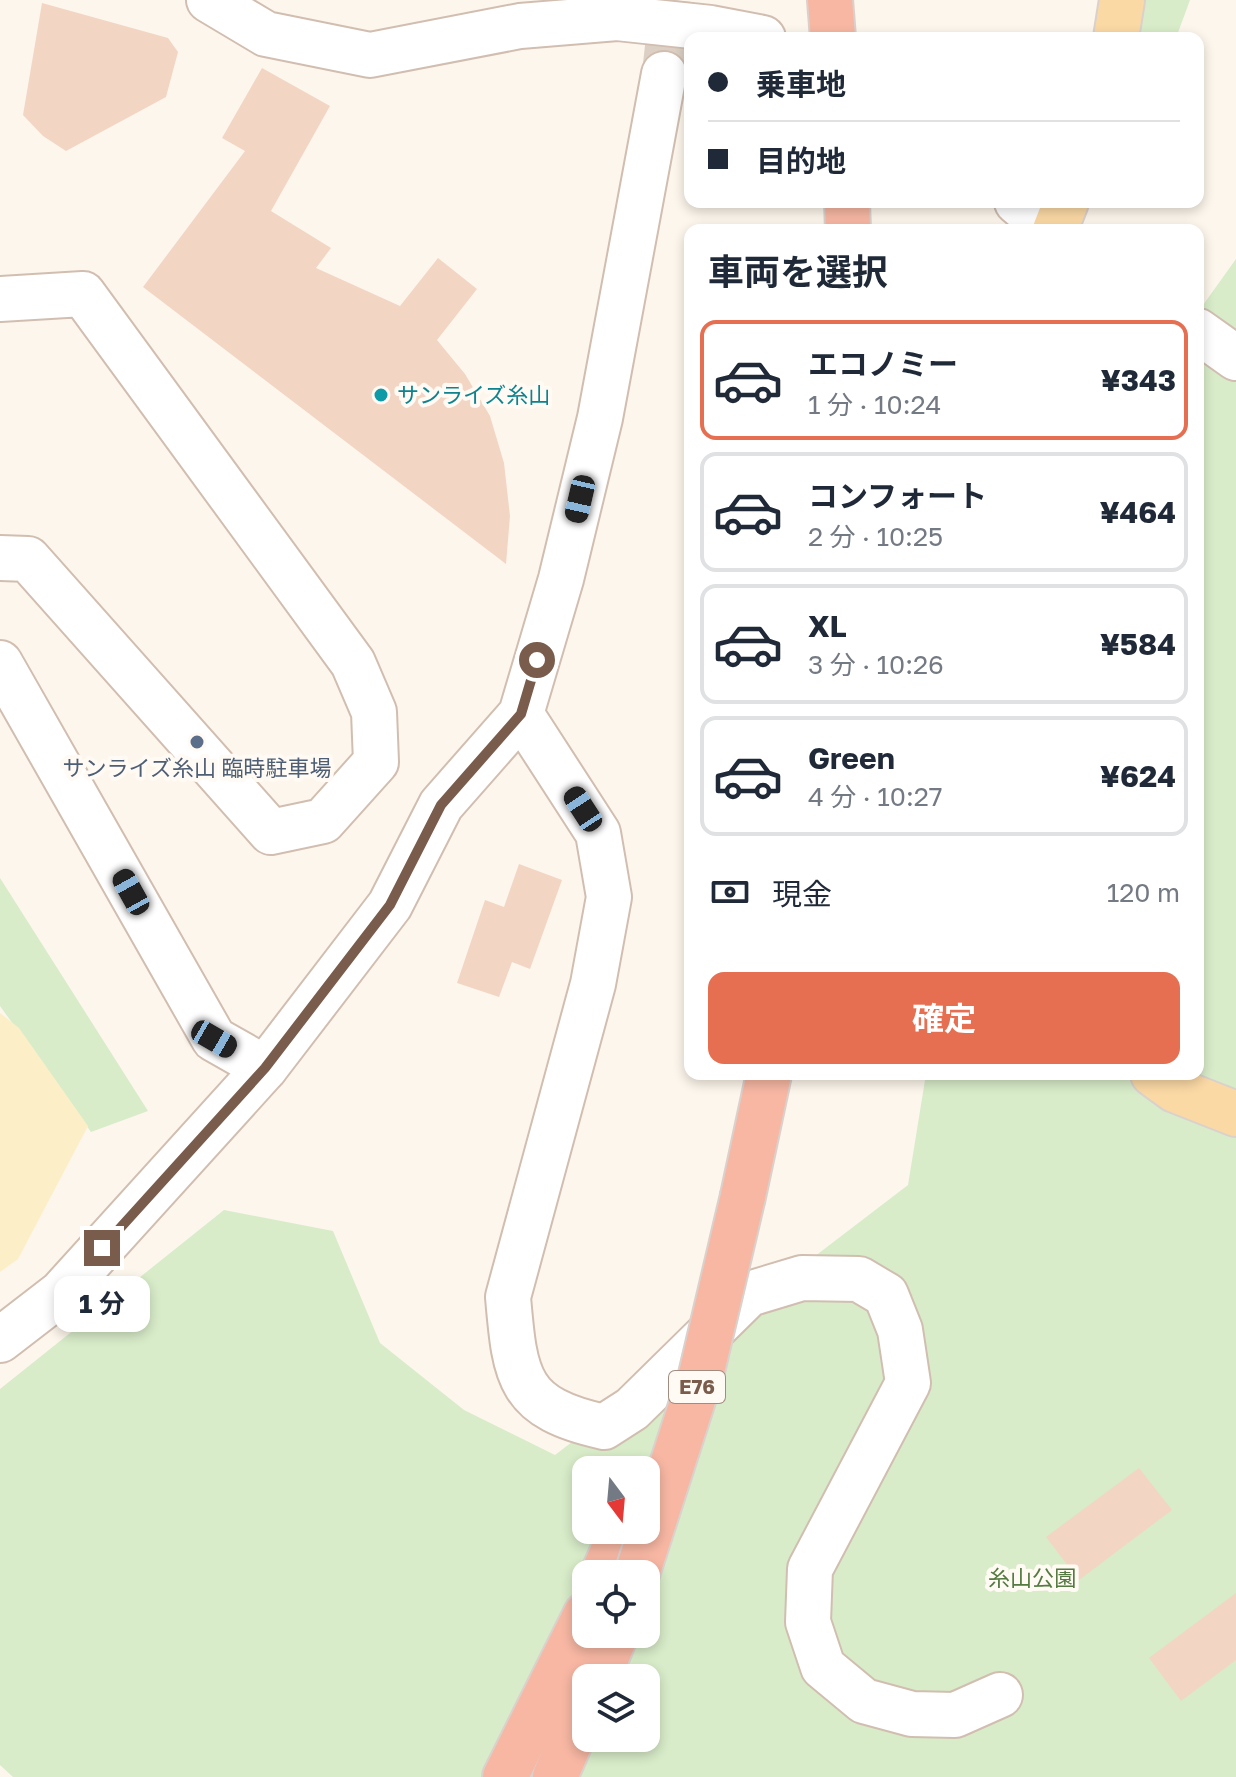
<!DOCTYPE html>
<html lang="ja">
<head>
<meta charset="utf-8">
<style>
  body { margin:0; font-family:"Golos Text","Noto Sans JP",sans-serif; background:#f2f2f3; color:#1f2937; height:100vh; display:flex; flex-direction:column; font-size:30px; white-space:nowrap }
  * { box-sizing:border-box; margin:0 }
  p { font-size:26px; color:#747a83 }
  .icon { flex:none; width:44px; height:44px; fill:none; stroke:currentColor; stroke-width:2; stroke-linecap:round; stroke-linejoin:round }
  .map { position:relative; flex:1; overflow:hidden }
  .details { position:absolute; left:684px; top:224px; width:520px; height:856px; display:flex; flex-direction:column; background:#fff; border-radius:16px; box-shadow:0 4px 12px #0003 }
  .details>* { flex:none }
  .guide { position:absolute; left:684px; top:32px; width:520px; height:176px; border-radius:16px; box-shadow:0 4px 12px #0003; display:grid; align-content:center; height:176px; padding:0 24px; background:#fff }
  .needle { width:52px; rotate:164deg }
  .buttons { position:absolute; left:572px; top:1456px; display:grid; gap:16px }
  .buttons a { display:grid; place-items:center; width:88px; height:88px; border-radius:16px; background:#fff; box-shadow:0 4px 12px #0003; font-size:40px }
  .end { position:absolute; width:36px; height:36px; margin:-18px; border:10px solid #7a5c4d; background:#fff; box-shadow:0 0 0 4px #fff }
  .from { border-radius:50% }
  .bubble { position:absolute; height:56px; border-radius:16px; background:#fff; box-shadow:0 4px 12px #0003; font-size:26px; font-weight:700; line-height:56px; text-align:center }
  .car { position:absolute; width:24px; height:48px; margin:-24px -12px; border-radius:10px; box-shadow:0 0 6px 2px #0007; background:linear-gradient(#222 24%,#8ab4d8 0 40%,#222 0 76%,#8ab4d8 0 86%,#222 0) }
  .guide b { display:flex; align-items:center; gap:28px; height:76px; font-size:30px }
  .guide b+b { border-top:2px solid #e0e1e3 }
  .guide i { width:20px; height:20px; background:#1f2937 }
  ul { padding:0; list-style:none }
  li { display:flex; align-items:center; gap:24px; height:120px; margin:0 16px 12px; padding:0 8px; border:4px solid #e0e1e3; border-radius:16px }
  li div { flex:1 }
  li b { display:block; font-size:30px }
  li em { font-style:normal; font-weight:700 }
  li.selected { border-color:#e76f51 }
  li>.icon { width:72px; height:72px; stroke-width:1.5 }
  h2 { padding:0 24px; font-size:36px; line-height:96px }
  .pay { display:flex; align-items:center; gap:20px; height:88px; padding:0 24px; font-size:30px }
  .pay p { margin-inline-start:auto }
  .cta { display:flex; gap:16px; margin-top:auto; padding:16px 24px }
  .cta a { flex:1; height:92px; border-radius:16px; background:#e76f51; color:#fff; font-size:32px; font-weight:700; line-height:92px; text-align:center }
  .map>svg:first-child { display:block }
  .green { fill:#d8ecc9; fill-rule:evenodd }
  .sand { fill:#fcefc7 }
  .building { fill:#f3d5c3 }
  .lines { fill:none; stroke-linecap:round; stroke-linejoin:round }
  .minor-tunnel { stroke:#dcd0c4; stroke-width:44; stroke-dasharray:44 22; stroke-linecap:butt }
  .minor-casing { stroke:#d1beb0; stroke-width:48 }
  .major-casing { stroke:#dad1cd; stroke-width:48 }
  .highway-casing { stroke:#dad1cd; stroke-width:48 }
  .minor { stroke:#fff; stroke-width:44 }
  .major { stroke:#fbd9a5; stroke-width:44 }
  .highway { stroke:#f7b7a3; stroke-width:44 }
  .highway-bridge-casing { stroke:#dad1cd; stroke-width:48; stroke-linecap:butt }
  .highway-bridge { stroke:#f7b7a3; stroke-width:44 }
  .route { stroke:#7a5c4d; stroke-width:10 }
  .culture-dot { fill:#0f9aa8; stroke:#fffaf3; stroke-width:3 }
  .service-dot { fill:#5c6f8a; stroke:#fffaf3; stroke-width:3 }
  .labels { text-anchor:middle; stroke-width:8; stroke-linejoin:round; paint-order:stroke }
  .shield { fill:#fffaf3; stroke:#a28b7f; stroke-width:2 }
  .shield-label { font-size:20px; font-weight:bold; fill:#7a5c4d }
  .culture-label { font-size:22px; fill:#0d838f; stroke:#fffaf3; text-anchor:start }
  .service-label { font-size:22px; fill:#4e5e75; stroke:#fffaf3 }
  .park-label { font-size:22px; fill:#537a41; stroke:#fffaf3 }
</style>
</head>
<body>
<div class="map">
<svg width="1236" height="1777" viewBox="0 0 1236 1777">
  <rect width="100%" height="100%" fill="#fdf6ec"/>
  <!-- green -->
  <g class="green">
    <path d="M1140 0H1190L1176 38H1131Z"/>
    <path d="M1236 259V1777H13L0 1765V1389L224 1210 333 1231 380 1343 464 1410 555 1455 908 1185 926 1074H1198V312ZM586 1470H646V1530H586ZM586 1574H646V1634H586ZM586 1678H646V1738H586Z"/>
    <path d="M0 878 148 1111 91 1132 0 1006Z"/>
  </g>
  <!-- sand -->
  <path class="sand" d="M0 1013 19 1028 88 1126 18 1259 0 1272Z"/>
  <!-- building -->
  <g class="building">
    <path d="M42 3 168 38 178 52 166 97 66 151 43 136 23 115Z"/>
    <path d="M262 68 330 106 271 211 331 248 316 268 400 306 438 258 477 289 437 340 465 374 490 416 504 463 510 516 506 564 143 287 245 151 222 138Z"/>
    <path d="M519 864 562 880 530 969 512 962 499 997 457 983 485 900 504 907Z"/>
    <path d="M1139 1468 1172 1510 1079 1580 1046 1537Z"/>
    <path d="M1236 1593V1660L1181 1701 1149 1658Z"/>
  </g>
  <g class="lines">
    <!-- minor-tunnel -->
    <path class="minor-tunnel" d="M664 74 672 0"/>
    <defs>
      <g id="minor">
        <path d="M209 0 266 34 370 55 520 26 617 18 711 28 763 38"/>
        <path d="M1017 202 1050 230"/>
        <path d="M0 299 83 294 353 663 374 712 376 762 323 821 271 832 28 559 0 558"/>
        <path d="M1198 331 1236 358"/>
        <path d="M0 663 214 1039 265 1068"/>
        <path d="M521 714 598 833 609 897 593 984 508 1297C515 1379 518 1408 604 1427L632 1409 749 1294 802 1278 859 1279 886 1295 900 1330 908 1383 810 1569 808 1622 823 1667 864 1701 912 1714 955 1715 1000 1695"/>
        <path d="M0 1340 61 1293 265 1068 390 905 441 805 521 714 561 579 600 418 664 74"/>
      </g>
      <g id="major">
        <path d="M1116 38 1122 0"/>
        <path d="M1055 230 1066 202"/>
        <path d="M1153 1074 1175 1090 1236 1114"/>
      </g>
      <g id="highway">
        <path d="M830 0 833 38"/>
        <path d="M847 202 848 230"/>
        <path d="M743 1196 769 1074"/>
        <path d="M603 1574 622 1530"/>
        <path d="M598 1678 616 1634"/>
        <path d="M505 1777 586 1614"/>
        <path d="M555 1777 586 1705"/>
      </g>
    </defs>
    <!-- minor casing -->
    <use href="#minor" class="minor-casing"/>
    <!-- major casing -->
    <use href="#major" class="major-casing"/>
    <!-- highway casing -->
    <use href="#highway" class="highway-casing"/>
    <!-- minor -->
    <use href="#minor" class="minor"/>
    <!-- major -->
    <use href="#major" class="major"/>
    <!-- highway -->
    <use href="#highway" class="highway"/>
    <defs>
      <path id="highway-bridge" d="M637 1574 701 1375 743 1196"/>
    </defs>
    <!-- highway-bridge casing -->
    <use href="#highway-bridge" class="highway-bridge-casing"/>
    <!-- highway-bridge -->
    <use href="#highway-bridge" class="highway-bridge"/>
  </g>
  <g class="lines">
    <!-- route -->
    <path class="route" d="M102 1248 265 1068 390 905 441 805 521 714 537 660"/>
  </g>
  <!-- markers -->
  <circle class="culture-dot" cx="381" cy="395" r="8"/>
  <circle class="service-dot" cx="197" cy="742" r="8"/>
  <g class="labels">
    <!-- shield labels -->
    <rect class="shield" x="669" y="1371" width="56" height="32" rx="6"/>
    <g class="shield-label">
      <text x="697" y="1394">E76</text>
    </g>
    <!-- culture labels -->
    <g class="culture-label">
      <text x="397" y="403">サンライズ糸山</text>
    </g>
    <!-- service labels -->
    <g class="service-label">
      <text x="197" y="776">サンライズ糸山 臨時駐車場</text>
    </g>
    <!-- park labels -->
    <g class="park-label">
      <text x="1032" y="1586">糸山公園</text>
    </g>
  </g>
</svg>
<div class="buttons">
<a><svg class="needle" viewBox="-14 -14 28 28"><path d="M0-13l5 13h-10z" fill="#e53935"/><path d="M0 13l5-13h-10z" fill="#747a83"/></svg></a>
<a><svg class="icon" aria-label="locate" viewBox="0 0 24 24"><circle cx="12" cy="12" r="6"/><path d="M12 2v4M12 18v4M2 12h4M18 12h4"/></svg></a>
<a><svg class="icon" aria-label="layers" viewBox="0 0 24 24"><path d="M12 4l9 5-9 5-9-5zM3 14l9 5 9-5"/></svg></a>
</div>
<i class="end from" style="left:537px;top:660px"></i>
<i class="end" style="left:102px;top:1248px"></i>
<div class="bubble" style="left:54px;top:1276px;width:96px">1 分</div>
<i class="car" style="left:580px;top:499px;rotate:193deg"></i>
<i class="car" style="left:583px;top:809px;rotate:327deg"></i>
<i class="car" style="left:131px;top:892px;rotate:331deg"></i>
<i class="car" style="left:214px;top:1039px;rotate:120deg"></i>
<div class="guide">
<b><i class="from"></i>乗車地</b>
<b><i></i>目的地</b>
</div>
<section class="details">
<h2>車両を選択</h2>
<ul>
<li class="selected"><svg class="icon" aria-label="car" viewBox="0 0 24 24"><path d="M5 17H2v-5l4-1 3-4h7l3 4 3 1v5h-3M9 17h6M6 11h13"/><circle cx="7" cy="17" r="2"/><circle cx="17" cy="17" r="2"/></svg><div><b>エコノミー</b><p>1 分 · 10:24</p></div><em>¥343</em></li>
<li><svg class="icon" aria-label="car" viewBox="0 0 24 24"><path d="M5 17H2v-5l4-1 3-4h7l3 4 3 1v5h-3M9 17h6M6 11h13"/><circle cx="7" cy="17" r="2"/><circle cx="17" cy="17" r="2"/></svg><div><b>コンフォート</b><p>2 分 · 10:25</p></div><em>¥464</em></li>
<li><svg class="icon" aria-label="car" viewBox="0 0 24 24"><path d="M5 17H2v-5l4-1 3-4h7l3 4 3 1v5h-3M9 17h6M6 11h13"/><circle cx="7" cy="17" r="2"/><circle cx="17" cy="17" r="2"/></svg><div><b>XL</b><p>3 分 · 10:26</p></div><em>¥584</em></li>
<li><svg class="icon" aria-label="car" viewBox="0 0 24 24"><path d="M5 17H2v-5l4-1 3-4h7l3 4 3 1v5h-3M9 17h6M6 11h13"/><circle cx="7" cy="17" r="2"/><circle cx="17" cy="17" r="2"/></svg><div><b>Green</b><p>4 分 · 10:27</p></div><em>¥624</em></li>
</ul>
<div class="pay"><svg class="icon" aria-label="cash" viewBox="0 0 24 24"><path d="M3 7h18v10H3z"/><circle cx="12" cy="12" r="2"/></svg>現金<p>120 m</p></div>
<div class="cta"><a>確定</a></div>
</section>
</div>
</body>
</html>
